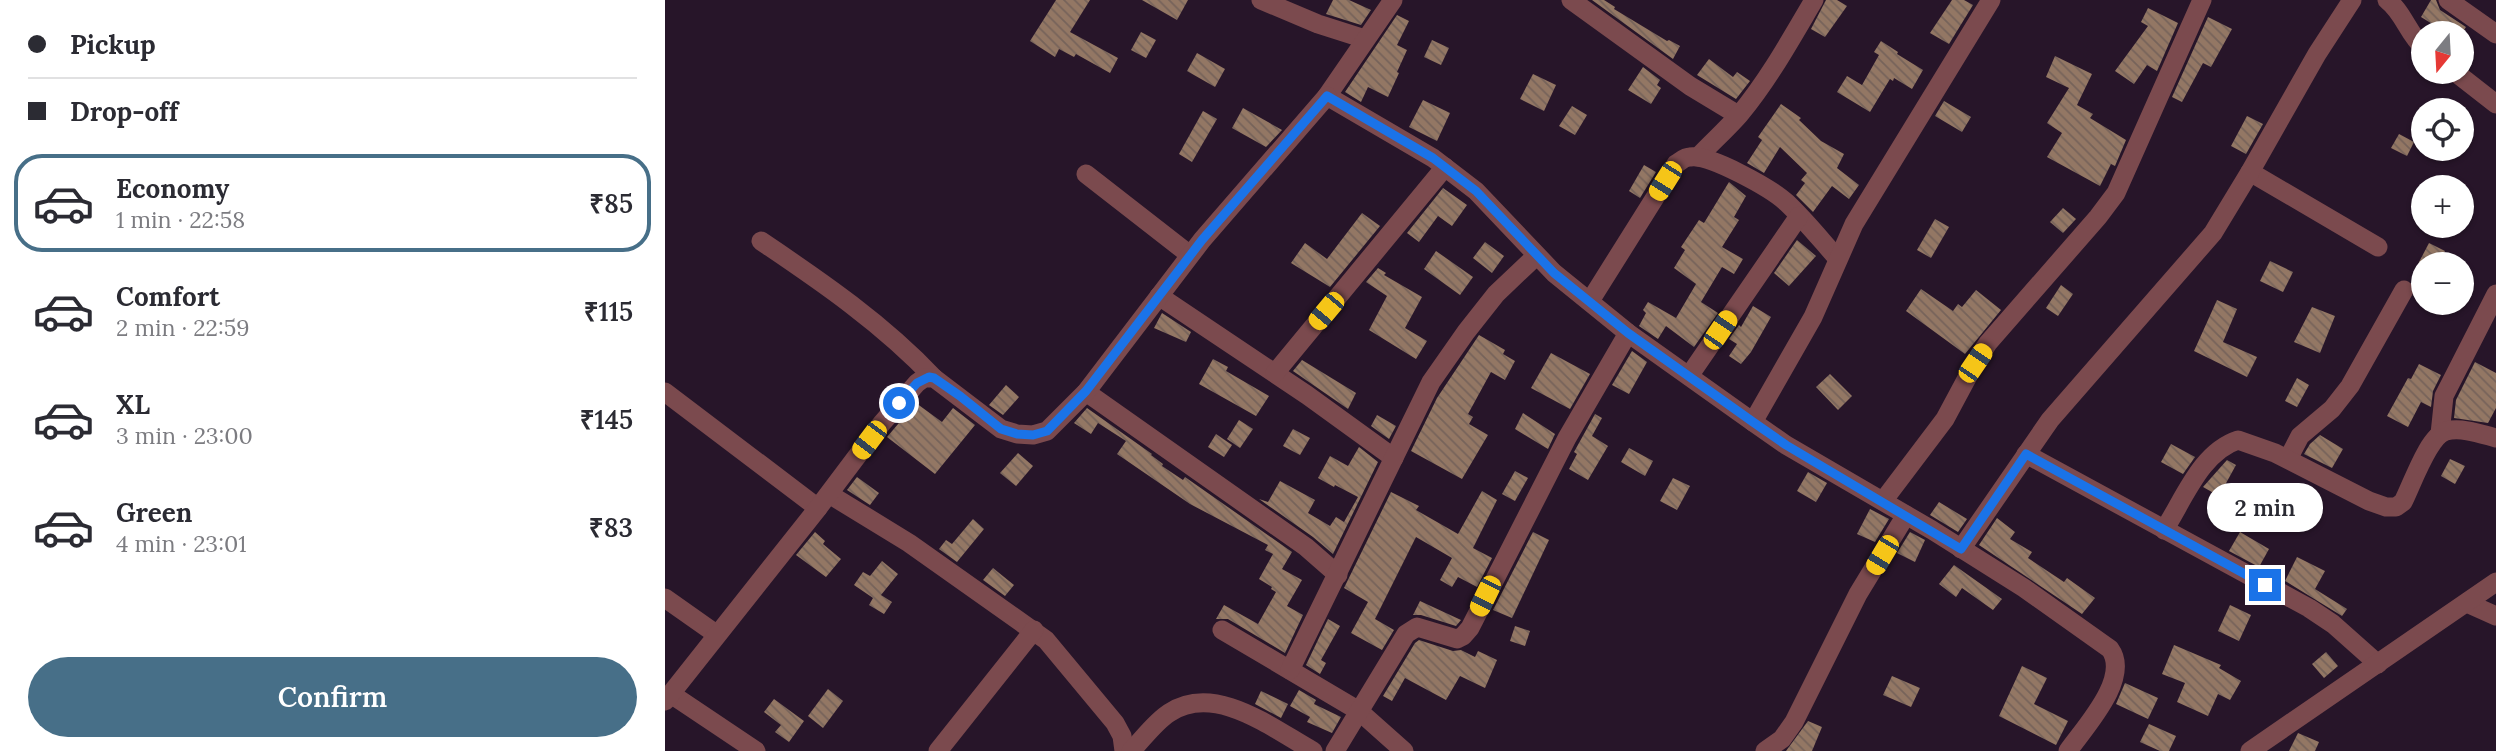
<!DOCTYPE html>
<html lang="en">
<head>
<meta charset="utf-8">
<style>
  body { margin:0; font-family:Lora,serif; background:#f7f7f7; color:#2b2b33; height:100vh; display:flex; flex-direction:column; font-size:26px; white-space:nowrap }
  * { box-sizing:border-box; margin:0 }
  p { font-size:23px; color:#7c7c81 }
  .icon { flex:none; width:38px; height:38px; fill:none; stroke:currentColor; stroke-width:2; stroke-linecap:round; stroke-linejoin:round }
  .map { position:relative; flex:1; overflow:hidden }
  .sheet { display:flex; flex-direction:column; background:#fff; width:665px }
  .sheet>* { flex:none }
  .hud { display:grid; align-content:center; height:154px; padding:0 28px; background:#fff }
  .needle { width:46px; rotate:198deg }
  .controls { position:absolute; left:1746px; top:21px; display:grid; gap:14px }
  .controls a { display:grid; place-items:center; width:63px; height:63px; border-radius:50%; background:#fff; box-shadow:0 2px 5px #0004; font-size:35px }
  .end { position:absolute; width:32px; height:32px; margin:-16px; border:9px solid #1a73e8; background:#fff; box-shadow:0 0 0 4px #fff }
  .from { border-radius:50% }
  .bubble { position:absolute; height:49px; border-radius:24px; background:#fff; box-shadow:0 2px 5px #0004; font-size:23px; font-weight:600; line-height:49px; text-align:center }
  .car { position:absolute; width:21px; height:42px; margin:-21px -10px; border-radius:9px; box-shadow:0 0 5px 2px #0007; background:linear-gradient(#f5c518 24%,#345 0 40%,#f5c518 0 76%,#345 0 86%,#f5c518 0) }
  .hud b { display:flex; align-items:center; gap:24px; height:66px; font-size:26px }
  .hud b+b { border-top:2px solid #e1e1e2 }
  .hud i { width:18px; height:18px; background:#2b2b33 }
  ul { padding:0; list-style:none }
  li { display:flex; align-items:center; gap:21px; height:98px; margin:0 14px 10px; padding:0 14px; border:4px solid transparent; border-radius:28px }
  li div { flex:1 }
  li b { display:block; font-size:26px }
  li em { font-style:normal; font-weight:600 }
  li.active { border-color:#476f88 }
  li>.icon { width:63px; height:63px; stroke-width:1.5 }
  .primary-button { display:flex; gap:14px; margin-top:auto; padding:14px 28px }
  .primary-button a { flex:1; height:80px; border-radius:42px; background:#476f88; color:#fff; font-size:28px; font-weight:600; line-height:80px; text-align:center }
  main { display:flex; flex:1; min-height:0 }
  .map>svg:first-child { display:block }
  .building { fill:url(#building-back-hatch) }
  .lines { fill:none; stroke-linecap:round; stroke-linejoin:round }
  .minor { stroke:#7b4a4e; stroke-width:19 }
  .route { stroke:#1a73e8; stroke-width:9 }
</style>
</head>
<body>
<main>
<section class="sheet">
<div class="hud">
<b><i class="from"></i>Pickup</b>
<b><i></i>Drop-off</b>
</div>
<ul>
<li class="active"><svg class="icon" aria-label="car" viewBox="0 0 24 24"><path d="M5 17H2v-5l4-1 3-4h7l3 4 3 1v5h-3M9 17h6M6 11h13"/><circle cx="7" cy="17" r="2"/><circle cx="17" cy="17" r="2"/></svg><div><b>Economy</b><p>1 min · 22:58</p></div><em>₹85</em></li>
<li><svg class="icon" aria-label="car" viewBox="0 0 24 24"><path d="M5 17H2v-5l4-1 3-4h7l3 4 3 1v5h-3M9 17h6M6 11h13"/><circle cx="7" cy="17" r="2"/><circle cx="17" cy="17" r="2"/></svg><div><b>Comfort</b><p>2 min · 22:59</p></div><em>₹115</em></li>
<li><svg class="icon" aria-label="car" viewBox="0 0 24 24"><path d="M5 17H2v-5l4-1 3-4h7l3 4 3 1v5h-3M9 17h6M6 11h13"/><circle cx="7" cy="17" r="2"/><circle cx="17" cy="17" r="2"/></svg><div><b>XL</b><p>3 min · 23:00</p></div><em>₹145</em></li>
<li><svg class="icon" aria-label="car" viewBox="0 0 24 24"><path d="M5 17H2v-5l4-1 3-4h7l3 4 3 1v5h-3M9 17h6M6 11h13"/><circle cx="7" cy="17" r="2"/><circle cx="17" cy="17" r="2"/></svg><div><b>Green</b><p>4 min · 23:01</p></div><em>₹83</em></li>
</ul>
<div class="primary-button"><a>Confirm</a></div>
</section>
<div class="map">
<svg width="1831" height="751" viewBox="0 0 1831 751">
  <defs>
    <pattern id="building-back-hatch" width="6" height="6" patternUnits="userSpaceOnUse" patternTransform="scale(1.75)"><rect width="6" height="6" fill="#937764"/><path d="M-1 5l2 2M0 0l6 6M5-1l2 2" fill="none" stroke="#76635a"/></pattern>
  </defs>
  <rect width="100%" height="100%" fill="#271529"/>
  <!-- building -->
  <g class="building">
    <path d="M391 0H425L405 32 453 58 445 73 411 54 409 57 394 49 390 57 365 41Z"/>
    <path d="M477 0H523L512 20Z"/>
    <path d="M668 0H684L706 10 696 25 661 14Z"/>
    <path d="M927 0H939L950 7 949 9 1002 41 1004 40 1015 46 1008 59Z"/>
    <path d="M1161 0H1172L1182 6 1160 37 1146 29Z"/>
    <path d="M1287 0H1299L1308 5 1284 44 1265 33Z"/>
    <path d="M1766 0H1771L1775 10 1801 27 1797 33H1782L1756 17Z"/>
    <path d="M1483 8 1513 23 1492 71 1482 65 1469 84 1450 71 1483 26 1476 22Z"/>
    <path d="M732 15 744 21 732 45 742 50 732 72 734 73 723 97 703 87 696 102 680 92Z"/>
    <path d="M1543 17 1567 29 1546 67 1538 63 1517 102 1507 97Z"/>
    <path d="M476 32 491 40 481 58 466 50Z"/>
    <path d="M767 40 784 48 776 65 759 57Z"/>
    <path d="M1216 41 1233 52 1232 54 1258 70 1247 89 1229 78 1228 81 1225 79 1205 112 1172 92 1182 76 1197 85 1214 55 1209 52Z"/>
    <path d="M532 53 560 69 550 87 522 71Z"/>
    <path d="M1390 56 1427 74 1412 105 1428 114 1425 118 1461 140 1450 166 1446 164 1435 186 1382 157 1397 133 1382 123 1404 88 1381 77Z"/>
    <path d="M1044 59 1068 77 1072 72 1085 81 1071 99 1032 75Z"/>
    <path d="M978 67 995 80 992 85 996 88 986 104 963 90Z"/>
    <path d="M868 74 891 85 879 111 855 99Z"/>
    <path d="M758 100 785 113 772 141 744 127Z"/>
    <path d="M1279 101 1306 117 1297 132 1270 116Z"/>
    <path d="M1116 104 1136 118 1134 120 1156 141 1179 154 1172 168 1194 185 1184 199 1167 186 1148 212 1131 195 1140 183 1136 180 1142 173 1115 147 1099 173 1082 163 1097 140 1093 137Z"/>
    <path d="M907 106 922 115 910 135 894 126Z"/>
    <path d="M578 108 617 130 601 147 567 128Z"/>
    <path d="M538 111 552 119 527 162 514 154Z"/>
    <path d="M1582 116 1598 124 1581 154 1566 146Z"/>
    <path d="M1734 134 1749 142 1742 156 1726 148Z"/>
    <path d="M979 165 991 172 975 198 964 191Z"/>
    <path d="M1064 182 1081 196 1069 217 1074 220 1057 247 1078 259 1069 274 1057 267 1036 302 1053 313 1029 347 1001 326 993 339 974 326 981 313 978 310 983 302 1011 318 1031 284 1009 268 1020 250 1016 247 1034 220 1039 223Z"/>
    <path d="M778 188 802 205 787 226 773 216 754 242 742 233Z"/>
    <path d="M1398 208 1411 219 1398 233 1385 222Z"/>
    <path d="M697 213 715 226 665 287 626 263 640 243 662 259Z"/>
    <path d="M1270 219 1284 227 1266 258 1252 250Z"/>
    <path d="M1132 240 1151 256 1124 286 1109 273Z"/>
    <path d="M820 242 839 256 827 273 808 258Z"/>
    <path d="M1764 243 1780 251 1773 264H1753Z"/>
    <path d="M771 251 808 277 795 295 759 269Z"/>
    <path d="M1605 261 1628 272 1618 292 1595 281Z"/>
    <path d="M713 268 721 273 719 275 757 297 740 328 762 341 751 359 704 330 722 296 701 282Z"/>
    <path d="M1396 285 1408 294 1393 316 1381 308Z"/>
    <path d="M1256 289 1288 311 1293 304 1297 307 1311 290 1336 310 1300 354 1241 311Z"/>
    <path d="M1552 300 1572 309 1558 342 1592 357 1582 377 1529 351Z"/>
    <path d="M1088 306 1106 317 1086 352 1076 364 1064 356 1072 344 1064 339 1074 325 1076 327Z"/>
    <path d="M1647 307 1670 316 1655 353 1629 342Z"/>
    <path d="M497 313 526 332 521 342 489 328Z"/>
    <path d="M814 335 840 350 838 354 850 361 840 380 826 372 803 414 808 417 804 424 823 435 797 479 746 451 772 398Z"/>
    <path d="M967 351 982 362 964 394 947 385Z"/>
    <path d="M886 353 925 374 905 409 866 388Z"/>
    <path d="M548 359 563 367 561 371 604 396 591 416 534 384Z"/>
    <path d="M637 360 691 393 683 409 628 371Z"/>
    <path d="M1810 362 1831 373V408L1823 423 1789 418 1791 400Z"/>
    <path d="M1754 364 1776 375 1768 391 1766 407 1756 402 1743 427 1722 416 1743 378 1746 379Z"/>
    <path d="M1165 374 1187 396 1173 410 1151 387Z"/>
    <path d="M1632 378 1644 385 1632 407 1620 401Z"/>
    <path d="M341 385 354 397 338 415 324 405Z"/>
    <path d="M251 403 277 422 288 408 310 425 270 474 222 437Z"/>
    <path d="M422 408 487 454 486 455 498 464 497 466 518 480 520 477 627 552 617 569 637 580 622 606 638 615 620 653 563 619H551L559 605 593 624 611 592 606 589 607 587 594 579 608 554 600 550 603 545 525 504 452 454 461 441 433 423 426 434 409 423Z"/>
    <path d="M858 413 890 434 883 449 850 429Z"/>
    <path d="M930 414 937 418 927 436 943 446 923 480 904 469 912 454 909 452Z"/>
    <path d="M712 415 731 426 724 439 706 426Z"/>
    <path d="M574 420 588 429 575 448 562 439Z"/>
    <path d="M628 429 645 438 635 455 618 446Z"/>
    <path d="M551 434 567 445 559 457 543 447Z"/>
    <path d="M1655 435 1678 449 1667 468 1639 454 1645 444Z"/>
    <path d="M1506 444 1530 457 1518 474 1496 462Z"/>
    <path d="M694 447 713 462 668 554 648 537 594 499 603 502 615 481 650 500 643 513 665 526 671 517 679 522 693 497 670 485 669 487 653 478 665 456 683 466Z"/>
    <path d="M964 448 988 461 980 476 956 462Z"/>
    <path d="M353 453 368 466 351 486 335 473Z"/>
    <path d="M1785 459 1800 466 1790 484 1776 476Z"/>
    <path d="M1562 460 1571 465 1554 496 1538 487Z"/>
    <path d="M850 471 863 478 850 501 837 494Z"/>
    <path d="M1143 472 1162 483 1151 502 1132 491Z"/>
    <path d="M192 477 214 493 205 505 182 490Z"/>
    <path d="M1008 478 1025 486 1012 510 995 501Z"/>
    <path d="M817 491 832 500 808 548 827 558 812 587 793 577 787 587 775 580 787 558 751 537 710 619 729 630 717 650 686 633 703 602 679 588 726 492 754 506 751 510 793 534Z"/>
    <path d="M1274 502 1302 519 1293 532 1265 515Z"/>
    <path d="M1205 509 1224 519 1210 542 1192 534Z"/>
    <path d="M1332 518 1350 532 1345 539 1367 552 1363 558 1399 582 1402 578 1430 598 1417 614 1314 545Z"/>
    <path d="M308 519 319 529 292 562 274 549 281 540 287 544Z"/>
    <path d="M150 532 160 541 158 544 176 559 161 577 131 555Z"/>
    <path d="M868 532 884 540 847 618 828 610Z"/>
    <path d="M1245 532 1260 540 1250 562 1232 553Z"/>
    <path d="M1575 532 1604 549 1594 567 1564 551Z"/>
    <path d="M1632 557 1660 571 1650 589 1682 609 1677 616 1620 581Z"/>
    <path d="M217 561 233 574 216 595 227 602 219 614 204 605 208 598 189 585 198 572 205 576Z"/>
    <path d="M1289 565 1337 599 1328 610 1297 588 1291 597 1274 584Z"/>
    <path d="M328 568 349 585 340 596 318 580Z"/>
    <path d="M755 601 796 620 791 626 756 615H748Z"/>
    <path d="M1565 605 1586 615 1574 641 1553 631Z"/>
    <path d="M663 619 675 626 656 660 661 663 655 674 641 665Z"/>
    <path d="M850 626 865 631 860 646 845 641Z"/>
    <path d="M754 640 788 651 796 650 810 657 813 651 832 660 820 688 795 676 781 700 740 678 727 701 718 696 750 643Z"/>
    <path d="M1509 645 1556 665 1554 668 1576 681 1565 700 1553 694 1543 716 1512 702 1520 683 1497 674Z"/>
    <path d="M1661 652 1673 666 1659 678 1647 664Z"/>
    <path d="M1357 666 1382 678 1369 704 1403 721 1391 745 1334 716Z"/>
    <path d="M1227 676 1255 688 1246 707 1218 695Z"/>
    <path d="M1460 683 1493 698 1483 719 1451 704Z"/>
    <path d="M163 689 178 701 158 728 143 716Z"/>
    <path d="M634 690 651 700 649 704 676 717 667 733 642 722 645 717 625 706Z"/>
    <path d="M596 691 623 704 616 718 590 704Z"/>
    <path d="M109 699 139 721 124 742 110 732 116 725 99 712Z"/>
    <path d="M1143 721 1157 727 1147 751H1121Z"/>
    <path d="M1484 724 1511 736 1504 751H1495L1475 742Z"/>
    <path d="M1633 733 1654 742 1650 751H1624Z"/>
  </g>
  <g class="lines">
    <!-- minor -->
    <g class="minor">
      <path d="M596 0 653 24 700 39"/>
      <path d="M728 0 662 96 768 158 811 191 889 273 963 333 1088 422 1121 445 1267 530 1359 588 1445 649C1466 678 1420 727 1403 751"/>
      <path d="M906 0 1025 86 1073 115"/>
      <path d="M1722 0C1739 13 1743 34 1759 48"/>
      <path d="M1783 0 1831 34"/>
      <path d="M1790 72 1831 104"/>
      <path d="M1033 157C1047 142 1062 129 1075 114 1104 79 1126 39 1149 0"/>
      <path d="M1585 172 1713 247"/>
      <path d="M421 174 525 255"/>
      <path d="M96 241C157 282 218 324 269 378"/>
      <path d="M494 296 642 395 729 458"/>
      <path d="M925 301 1011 164C1016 161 1019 157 1025 157 1045 154 1107 189 1122 203 1140 220 1156 240 1173 259"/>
      <path d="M610 373 780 167"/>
      <path d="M1024 376 1134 216"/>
      <path d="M0 392 153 508"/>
      <path d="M421 392 641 547 673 575"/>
      <path d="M1088 422 1148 317 1189 224 1326 0"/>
      <path d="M1775 434 1779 396 1831 294"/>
      <path d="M1361 454 1644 608 1668 624 1713 664"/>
      <path d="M1623 459 1635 436 1667 409 1685 386 1739 290"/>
      <path d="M164 494 244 543 381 640 450 723 457 736 459 751"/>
      <path d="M1218 501 1280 419 1310 363 1323 343 1433 217 1451 193 1537 0"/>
      <path d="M1499 530C1519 499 1536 452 1573 440L1610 453 1704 501 1721 507H1731L1738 502C1747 485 1763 436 1781 431 1797 427 1816 434 1831 438"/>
      <path d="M1296 549 1385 420 1548 233 1585 172 1652 54 1687 0"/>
      <path d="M0 598 51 634"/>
      <path d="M1802 603 1831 616"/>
      <path d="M557 630 694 711 739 751"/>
      <path d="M625 670 766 382 801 332 831 294 871 256"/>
      <path d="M6 694 91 751"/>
      <path d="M0 701 153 508 217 423 252 383 259 378H269L336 429 352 434 368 435 382 431 421 392 537 240 662 96"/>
      <path d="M273 751 369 630"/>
      <path d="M466 751C478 739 490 722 504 713 550 682 608 729 648 751"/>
      <path d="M670 751 741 634 752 627 792 639 798 636 805 628 902 438 963 333"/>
      <path d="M1100 751 1117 739 1129 722 1193 594 1241 515"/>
      <path d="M1585 751 1831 582"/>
    </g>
  </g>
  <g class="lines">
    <!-- route -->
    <path class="route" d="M234 403 252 383 264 377 269 378 295 396 336 429 352 434 368 435 382 431 421 391 537 240 662 96 768 158 811 191 889 273 963 333 1088 422 1121 445 1296 549 1361 454 1600 585"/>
  </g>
</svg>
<div class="controls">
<a><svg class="needle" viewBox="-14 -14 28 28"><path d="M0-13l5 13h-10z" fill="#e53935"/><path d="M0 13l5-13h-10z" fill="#7c7c81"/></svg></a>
<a><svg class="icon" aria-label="locate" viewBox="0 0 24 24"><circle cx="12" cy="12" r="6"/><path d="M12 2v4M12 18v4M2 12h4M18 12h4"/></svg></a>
<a>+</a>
<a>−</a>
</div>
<i class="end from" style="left:234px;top:403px"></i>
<i class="end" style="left:1600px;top:585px"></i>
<div class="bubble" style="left:1542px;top:483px;width:116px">2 min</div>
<i class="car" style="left:1000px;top:181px;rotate:212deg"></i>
<i class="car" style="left:661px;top:311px;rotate:220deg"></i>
<i class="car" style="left:1055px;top:330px;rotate:34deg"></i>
<i class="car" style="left:1310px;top:363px;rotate:34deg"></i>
<i class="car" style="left:204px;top:440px;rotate:217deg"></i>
<i class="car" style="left:1217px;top:555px;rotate:211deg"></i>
<i class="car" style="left:820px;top:596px;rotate:206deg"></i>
</div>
</main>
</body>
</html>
